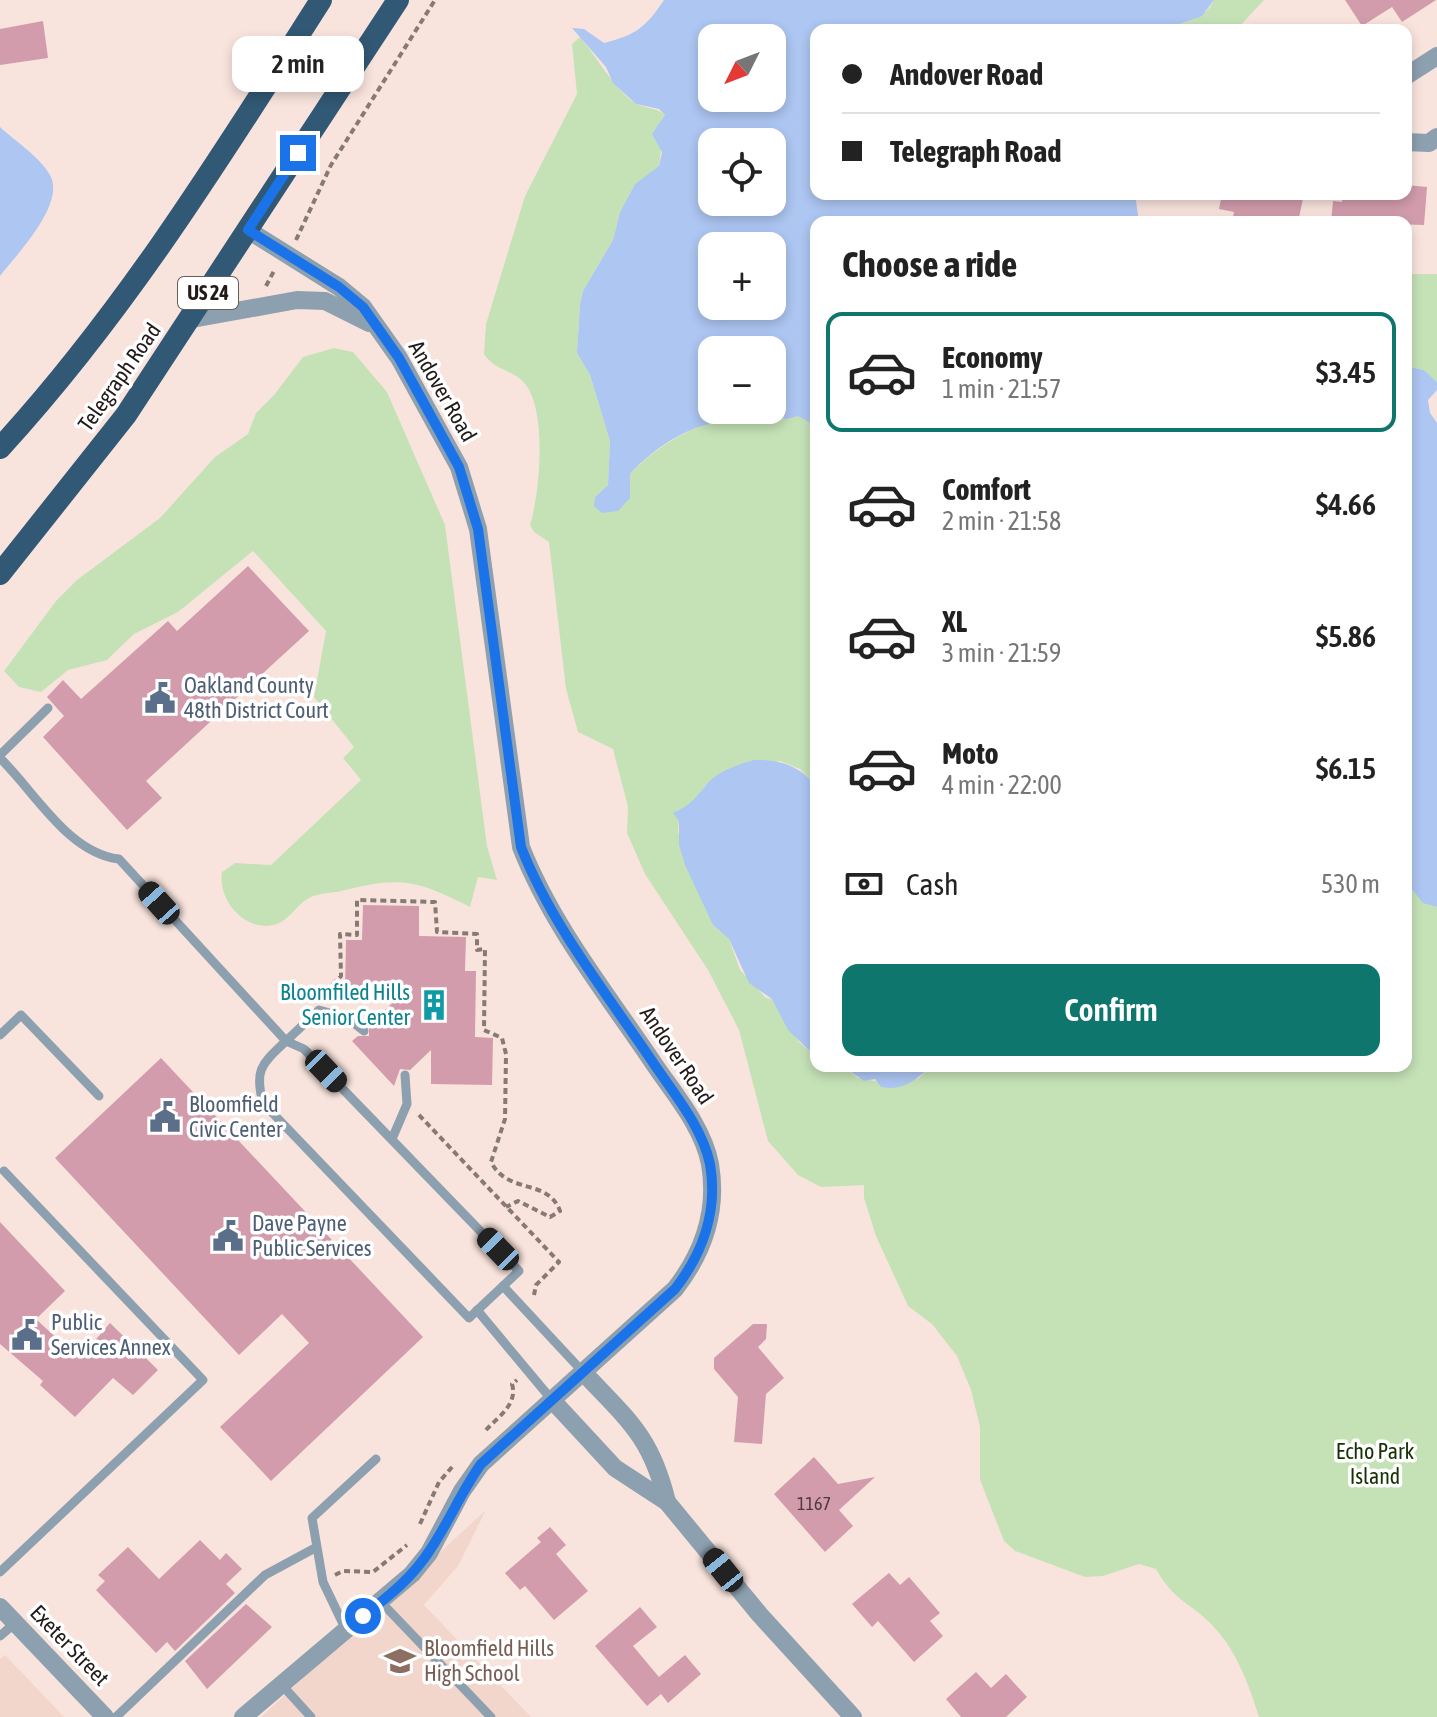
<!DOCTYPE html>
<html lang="en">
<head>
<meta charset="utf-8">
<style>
  body { margin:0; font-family:"Asap Condensed",sans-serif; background:#f6f6f6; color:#222; height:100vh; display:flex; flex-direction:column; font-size:30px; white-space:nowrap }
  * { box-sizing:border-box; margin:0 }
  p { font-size:26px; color:#767676 }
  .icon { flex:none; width:44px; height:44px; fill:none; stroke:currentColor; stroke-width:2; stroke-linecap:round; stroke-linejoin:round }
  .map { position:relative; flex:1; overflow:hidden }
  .sheet { position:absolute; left:810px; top:216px; width:602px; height:856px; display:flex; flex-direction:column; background:#fff; border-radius:16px; box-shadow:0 4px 12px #0003 }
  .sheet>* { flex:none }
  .hud { position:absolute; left:810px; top:24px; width:602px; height:176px; border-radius:16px; box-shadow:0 4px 12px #0003; display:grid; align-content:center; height:176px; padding:0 32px; background:#fff }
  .needle { width:52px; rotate:228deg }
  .tools { position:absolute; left:698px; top:24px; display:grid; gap:16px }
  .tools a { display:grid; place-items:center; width:88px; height:88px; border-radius:16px; background:#fff; box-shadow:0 4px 12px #0003; font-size:40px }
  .end { position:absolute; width:36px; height:36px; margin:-18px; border:10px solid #1a73e8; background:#fff; box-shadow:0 0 0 4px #fff }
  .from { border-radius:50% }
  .bubble { position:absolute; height:56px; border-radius:16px; background:#fff; box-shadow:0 4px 12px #0003; font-size:26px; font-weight:600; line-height:56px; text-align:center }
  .car { position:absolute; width:24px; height:48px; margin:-24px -12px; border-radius:10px; box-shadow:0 0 6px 2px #0007; background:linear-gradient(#222 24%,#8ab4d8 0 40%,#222 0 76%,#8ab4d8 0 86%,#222 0) }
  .hud b { display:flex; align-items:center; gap:28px; height:76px; font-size:30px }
  .hud b+b { border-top:2px solid #e0e0e0 }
  .hud i { width:20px; height:20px; background:#222 }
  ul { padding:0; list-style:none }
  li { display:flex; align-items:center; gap:24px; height:120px; margin:0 16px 12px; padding:0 16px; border:4px solid transparent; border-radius:16px }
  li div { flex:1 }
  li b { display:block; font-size:30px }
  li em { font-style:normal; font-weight:600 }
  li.on { border-color:#0f766e }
  li>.icon { width:72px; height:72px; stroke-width:1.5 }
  h2 { padding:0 32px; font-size:36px; line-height:96px }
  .pay { display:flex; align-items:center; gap:20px; height:88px; padding:0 32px; font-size:30px }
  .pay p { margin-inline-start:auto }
  .button { display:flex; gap:16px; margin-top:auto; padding:16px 32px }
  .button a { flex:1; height:92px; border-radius:16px; background:#0f766e; color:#fff; font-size:32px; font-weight:600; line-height:92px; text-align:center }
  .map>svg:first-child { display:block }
  .built { fill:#f2d5cb }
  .green { fill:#c5e2b7 }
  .water { fill:#adc6f2; fill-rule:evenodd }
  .building { fill:#d29cac }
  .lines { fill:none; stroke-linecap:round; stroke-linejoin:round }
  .path { stroke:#877974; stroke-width:4; stroke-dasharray:6 4; stroke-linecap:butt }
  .service { stroke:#8da0af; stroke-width:9 }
  .minor { stroke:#8da0af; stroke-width:18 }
  .trunk { stroke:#315874; stroke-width:22 }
  .route { stroke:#1a73e8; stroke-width:10 }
  .labels { text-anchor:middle; stroke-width:7; stroke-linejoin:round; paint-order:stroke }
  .number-label { font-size:18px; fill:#4e3a3d }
  .shield { fill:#fff; stroke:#645f5d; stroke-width:2 }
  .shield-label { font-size:20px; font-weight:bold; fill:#221a18 }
  .street-label { font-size:22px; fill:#221a18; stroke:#fff }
  .service-label { font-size:22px; fill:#4e5e75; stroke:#fff; text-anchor:start }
  .culture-label { font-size:22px; fill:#0d838f; stroke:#fff; text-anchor:end }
  .park-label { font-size:22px; fill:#163103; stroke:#fff }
  .education-label { font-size:22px; fill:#785e54; stroke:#fff; text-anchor:start }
</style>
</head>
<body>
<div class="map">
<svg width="1437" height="1717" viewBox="0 0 1437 1717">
  <rect width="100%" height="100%" fill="#f9e4dd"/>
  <!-- built -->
  <g class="built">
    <path d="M486 1510 458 1566 424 1605 531 1717H261Z"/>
    <path d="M5 1655 64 1717H0V1659Z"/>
  </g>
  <!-- green -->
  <g class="green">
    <path d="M1214 0H1264L1236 30H1163C1181 22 1206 20 1214 0Z"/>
    <path d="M580 37C597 57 614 89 635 103 645 109 656 107 665 115L659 167 635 184 620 212 613 240 583 291 580 304 577 353 590 375 610 441 608 485 595 497 630 498V474C653 449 711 408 746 424L768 416 787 419 798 415 816 426V785L800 769 780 761 706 785 679 821 678 832 713 925 729 939 740 970 766 998 772 999 799 1042 816 1057V1066H843L858 1078 879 1082 918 1079 931 1066H1406V882L1419 898 1437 907V1717H1259C1249 1685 1237 1652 1214 1627 1191 1602 1175 1603 1156 1569L1139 1564 1103 1576 1085 1577 1015 1551 1004 1541 980 1480V1427L971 1390 957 1356 932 1324 908 1306 876 1236 864 1198V1185L821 1187 798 1175 768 1141 739 1030 708 970 645 874 627 833 628 807 613 749 578 732 566 689 549 542 534 532 530 525C540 493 546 417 528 388 518 370 495 372 484 354L486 324 525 196 577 94 572 44Z"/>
    <path d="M1406 274H1437V382L1424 370 1406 366Z"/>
    <path d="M334 348 353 352 387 392 445 525 487 846 497 880 478 877 470 907C416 880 401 876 341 891 333 893 319 893 311 897 294 905 289 925 267 926 239 926 218 897 222 872L235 863 271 865 361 780 343 758 354 747 314 697 326 631 253 551 178 612 134 634 107 660 68 670 41 692 19 687 4 671 56 601 77 580 160 518 215 457 248 434 256 413 274 395 303 357Z"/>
  </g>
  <!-- water -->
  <g class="water">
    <path d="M664 0H1214L1202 16 1163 30H816V194H1135L1139 222H816V426L798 416 787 419 768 416 754 424C747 424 742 421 736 421 697 419 655 446 630 474V498L618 511 602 513 594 506 595 497 608 485 610 441 590 375 577 353 580 304 583 291 613 240 620 212 635 184 659 166 662 152 652 134 665 115 659 109 636 104 613 83 606 67 572 28 584 29 604 43C636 35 646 27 664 0ZM712 38H772V98H712ZM712 142H772V202H712ZM712 246H772V306H712ZM712 350H772V410H712Z"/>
    <path d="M0 127C15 141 39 156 50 175 66 204 17 254 0 276Z"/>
    <path d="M1406 366 1424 370 1437 382V390L1428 400 1430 413 1437 423V907L1423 903 1406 882Z"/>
    <path d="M754 760C781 759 798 766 816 785V1057L788 1030 772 999 749 983 729 939 713 925 685 865 679 845V821L673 813C690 806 697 796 707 784 718 771 739 764 754 760Z"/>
    <path d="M843 1066H931C915 1081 903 1091 881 1087L875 1079 864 1081Z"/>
  </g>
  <!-- building -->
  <g class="building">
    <path d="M1345 0H1436L1402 22 1392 7 1362 26Z"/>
    <path d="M43 21 48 58 0 65V29Z"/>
    <path d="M1406 185 1427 187 1424 225 1331 222 1333 201 1342 202V195L1406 194Z"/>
    <path d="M1222 194H1304L1298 222 1262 218 1261 222H1232L1234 212 1219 209Z"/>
    <path d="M248 566 309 631 146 781 162 798 127 830 43 737 64 716 47 697 63 680 81 699 168 621 177 631Z"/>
    <path d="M363 905 419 906V936L466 937 465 971H476L475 1037 493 1038 492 1085 431 1084V1050L410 1070 400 1069 394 1086 352 1041 358 1036H369V1025L405 991 345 990 346 940H362Z"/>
    <path d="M161 1058 423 1337 271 1481 220 1427 309 1343 282 1314 239 1355 55 1158Z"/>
    <path d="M0 1222 65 1291 36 1319 79 1359 110 1323 158 1370 133 1395 113 1378 75 1417 40 1385 43 1381 0 1344Z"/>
    <path d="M753 1324H767L766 1339 758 1347 784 1378 766 1394 762 1444 734 1442 738 1397 714 1369V1358Z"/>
    <path d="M814 1457 838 1484 875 1477 839 1510 853 1526 825 1552 774 1494Z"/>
    <path d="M550 1527 566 1545 556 1554 588 1591 554 1620 525 1586 520 1590 505 1573 541 1542 537 1538Z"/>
    <path d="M200 1540 220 1560 226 1553 242 1569 226 1584 235 1593 175 1651 167 1642 156 1653 96 1590 105 1581 98 1575 128 1547 159 1579Z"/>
    <path d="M889 1573 900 1585 909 1577 940 1613 930 1621 943 1636 914 1662 878 1621 872 1627 852 1604Z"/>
    <path d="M246 1604 272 1627 207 1689 185 1661Z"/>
    <path d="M640 1607 657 1627 633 1646 659 1677 685 1655 701 1674 668 1703 661 1694 647 1706 595 1646Z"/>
    <path d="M976 1672 991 1688 1006 1674 1027 1697 1006 1717H961L946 1699Z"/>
  </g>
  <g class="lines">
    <!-- path -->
    <g class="path">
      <path d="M296 240 331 165 435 0"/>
      <path d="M266 286 275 269"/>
      <path d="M325 992 341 976 340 934 357 935V900L435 902 437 932 477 934V950L485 949 484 1030 502 1038 506 1054 505 1119 491 1162C508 1195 548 1178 560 1211L550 1217 518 1201 506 1207"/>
      <path d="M419 1115 559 1262 536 1285 534 1295"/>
      <path d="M486 1430C499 1416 518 1404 512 1384L517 1380"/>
      <path d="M420 1524 439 1482 453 1466"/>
      <path d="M335 1575 343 1571 373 1572 407 1545"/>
    </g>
    <!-- service -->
    <g class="service">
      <path d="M0 755 48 708"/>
      <path d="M0 758C35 792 68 853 119 859L286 1041 319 1010 347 1018 364 1031"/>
      <path d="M0 1035 21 1015 99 1096"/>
      <path d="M286 1041 304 1049 519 1271 469 1318 263 1103C254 1069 262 1064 286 1041Z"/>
      <path d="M392 1139 407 1104 405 1075"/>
      <path d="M503 1286 583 1372"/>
      <path d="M477 1310 552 1400"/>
      <path d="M0 1572 203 1380 4 1171"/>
      <path d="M381 1602 491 1717"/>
      <path d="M346 1630 323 1582 312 1518 376 1459"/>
      <path d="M0 1636 15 1623"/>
      <path d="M281 1684 311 1717"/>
      <path d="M116 1717 265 1575 315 1548"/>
    </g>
    <!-- minor -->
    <g class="minor">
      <path d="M1406 76 1437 56"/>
      <path d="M1406 142 1429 143 1437 137"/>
      <path d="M192 319 297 300 325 301 369 323"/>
      <path d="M583 1372C628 1420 651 1436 667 1502"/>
      <path d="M552 1400 615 1468 667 1502 760 1615 853 1717"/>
      <path d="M0 1607 105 1717"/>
      <path d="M243 1717 412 1574 429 1553 462 1491 481 1464 675 1289C703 1253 718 1211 710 1164 703 1127 675 1095 654 1064 607 994 552 926 521 847L478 529 459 467 399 358 363 307 339 287 248 230"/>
    </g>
    <!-- trunk -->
    <g class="trunk">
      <path d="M0 448C125 312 222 155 321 0"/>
      <path d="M0 574 126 415 398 0"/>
    </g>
  </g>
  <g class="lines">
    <!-- route -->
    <path class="route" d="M298 153 248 230 339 287 363 307 399 358 459 467 478 529 521 847C552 926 607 994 654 1064 675 1095 702 1127 710 1164 718 1210 703 1253 675 1289L481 1464C461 1492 449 1522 430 1550 413 1577 388 1597 363 1616"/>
  </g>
  <!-- icons -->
  <defs>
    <symbol id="civic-bare" viewBox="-9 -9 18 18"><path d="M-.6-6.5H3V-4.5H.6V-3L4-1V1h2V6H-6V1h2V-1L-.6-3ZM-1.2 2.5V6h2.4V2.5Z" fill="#5c6f8a" stroke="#fff" stroke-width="2.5" paint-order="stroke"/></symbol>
    <symbol id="building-bare" viewBox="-9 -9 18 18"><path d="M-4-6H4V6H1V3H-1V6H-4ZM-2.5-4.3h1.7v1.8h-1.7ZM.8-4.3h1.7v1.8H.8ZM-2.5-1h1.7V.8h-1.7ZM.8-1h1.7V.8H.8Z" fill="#0f9aa8" stroke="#fff" stroke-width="2.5" paint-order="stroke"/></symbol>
    <symbol id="school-bare" viewBox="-9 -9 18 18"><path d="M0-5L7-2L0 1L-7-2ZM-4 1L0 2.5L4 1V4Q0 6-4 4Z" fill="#8d6e63" stroke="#fff" stroke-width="2.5" paint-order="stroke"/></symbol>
  </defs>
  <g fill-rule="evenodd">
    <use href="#civic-bare" x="138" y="676" width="44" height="44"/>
    <use href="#building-bare" x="412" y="983" width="44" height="44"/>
    <use href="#civic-bare" x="143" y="1095" width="44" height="44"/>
    <use href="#civic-bare" x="206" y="1214" width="44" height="44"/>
    <use href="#civic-bare" x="5" y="1313" width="44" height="44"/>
    <use href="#school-bare" x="378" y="1639" width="44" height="44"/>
  </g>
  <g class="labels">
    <!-- number labels -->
    <g class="number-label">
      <text x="814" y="1510">1167</text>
    </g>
    <!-- shield labels -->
    <rect class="shield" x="178" y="277" width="60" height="32" rx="6"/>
    <g class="shield-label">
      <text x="208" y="300">US 24</text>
    </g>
    <!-- street labels -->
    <g class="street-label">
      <text transform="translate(119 377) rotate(-55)" y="8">Telegraph Road</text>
      <text transform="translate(443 391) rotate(60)" y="8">Andover Road</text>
      <text transform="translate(677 1055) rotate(56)" y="8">Andover Road</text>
      <text transform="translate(70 1645) rotate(46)" y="8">Exeter Street</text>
    </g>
    <!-- service labels -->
    <g class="service-label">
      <text x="184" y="693">Oakland County<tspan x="184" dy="25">48th District Court</tspan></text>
      <text x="189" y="1112">Bloomfield<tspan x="189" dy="25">Civic Center</tspan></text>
      <text x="252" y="1231">Dave Payne<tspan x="252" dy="25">Public Services</tspan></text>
      <text x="51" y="1330">Public<tspan x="51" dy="25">Services Annex</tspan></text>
    </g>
    <!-- culture labels -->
    <g class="culture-label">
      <text x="410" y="1000">Bloomfiled Hills<tspan x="410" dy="25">Senior Center</tspan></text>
    </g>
    <!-- park labels -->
    <g class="park-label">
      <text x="1375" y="1459">Echo Park<tspan x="1375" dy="25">Island</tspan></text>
    </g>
    <!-- education labels -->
    <g class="education-label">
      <text x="424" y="1656">Bloomfield Hills<tspan x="424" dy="25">High School</tspan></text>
    </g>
  </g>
</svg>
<div class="tools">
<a><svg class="needle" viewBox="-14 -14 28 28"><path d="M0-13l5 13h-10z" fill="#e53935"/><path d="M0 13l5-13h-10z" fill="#767676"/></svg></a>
<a><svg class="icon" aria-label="locate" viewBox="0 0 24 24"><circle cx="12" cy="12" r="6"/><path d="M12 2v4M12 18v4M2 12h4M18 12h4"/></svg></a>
<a>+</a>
<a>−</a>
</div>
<i class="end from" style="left:363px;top:1616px"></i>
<i class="end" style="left:298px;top:153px"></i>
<div class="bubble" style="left:232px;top:36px;width:132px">2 min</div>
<i class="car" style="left:159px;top:903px;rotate:318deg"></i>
<i class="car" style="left:326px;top:1071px;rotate:136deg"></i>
<i class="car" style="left:498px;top:1249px;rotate:316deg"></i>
<i class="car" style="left:723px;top:1570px;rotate:321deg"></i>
<div class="hud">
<b><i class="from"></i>Andover Road</b>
<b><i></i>Telegraph Road</b>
</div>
<section class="sheet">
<h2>Choose a ride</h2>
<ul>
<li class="on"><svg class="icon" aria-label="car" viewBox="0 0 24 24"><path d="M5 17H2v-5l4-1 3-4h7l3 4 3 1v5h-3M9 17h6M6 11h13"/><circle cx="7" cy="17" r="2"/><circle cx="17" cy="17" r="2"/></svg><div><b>Economy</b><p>1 min · 21:57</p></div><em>$3.45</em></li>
<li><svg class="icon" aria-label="car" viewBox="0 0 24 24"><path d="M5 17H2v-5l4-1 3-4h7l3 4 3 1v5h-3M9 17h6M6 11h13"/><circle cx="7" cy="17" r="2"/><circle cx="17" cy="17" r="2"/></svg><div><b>Comfort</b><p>2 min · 21:58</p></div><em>$4.66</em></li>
<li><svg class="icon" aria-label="car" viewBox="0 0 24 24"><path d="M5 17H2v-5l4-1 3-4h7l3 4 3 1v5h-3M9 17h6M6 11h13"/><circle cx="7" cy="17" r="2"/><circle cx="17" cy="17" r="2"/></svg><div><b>XL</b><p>3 min · 21:59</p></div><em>$5.86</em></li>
<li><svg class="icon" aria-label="car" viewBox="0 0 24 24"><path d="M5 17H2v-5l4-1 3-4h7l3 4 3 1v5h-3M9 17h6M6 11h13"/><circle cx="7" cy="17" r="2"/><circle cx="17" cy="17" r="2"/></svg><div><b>Moto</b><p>4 min · 22:00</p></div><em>$6.15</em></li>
</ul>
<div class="pay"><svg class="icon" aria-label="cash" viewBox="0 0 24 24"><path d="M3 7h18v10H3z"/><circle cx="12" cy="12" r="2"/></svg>Cash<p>530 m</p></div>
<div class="button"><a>Confirm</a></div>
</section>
</div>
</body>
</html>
